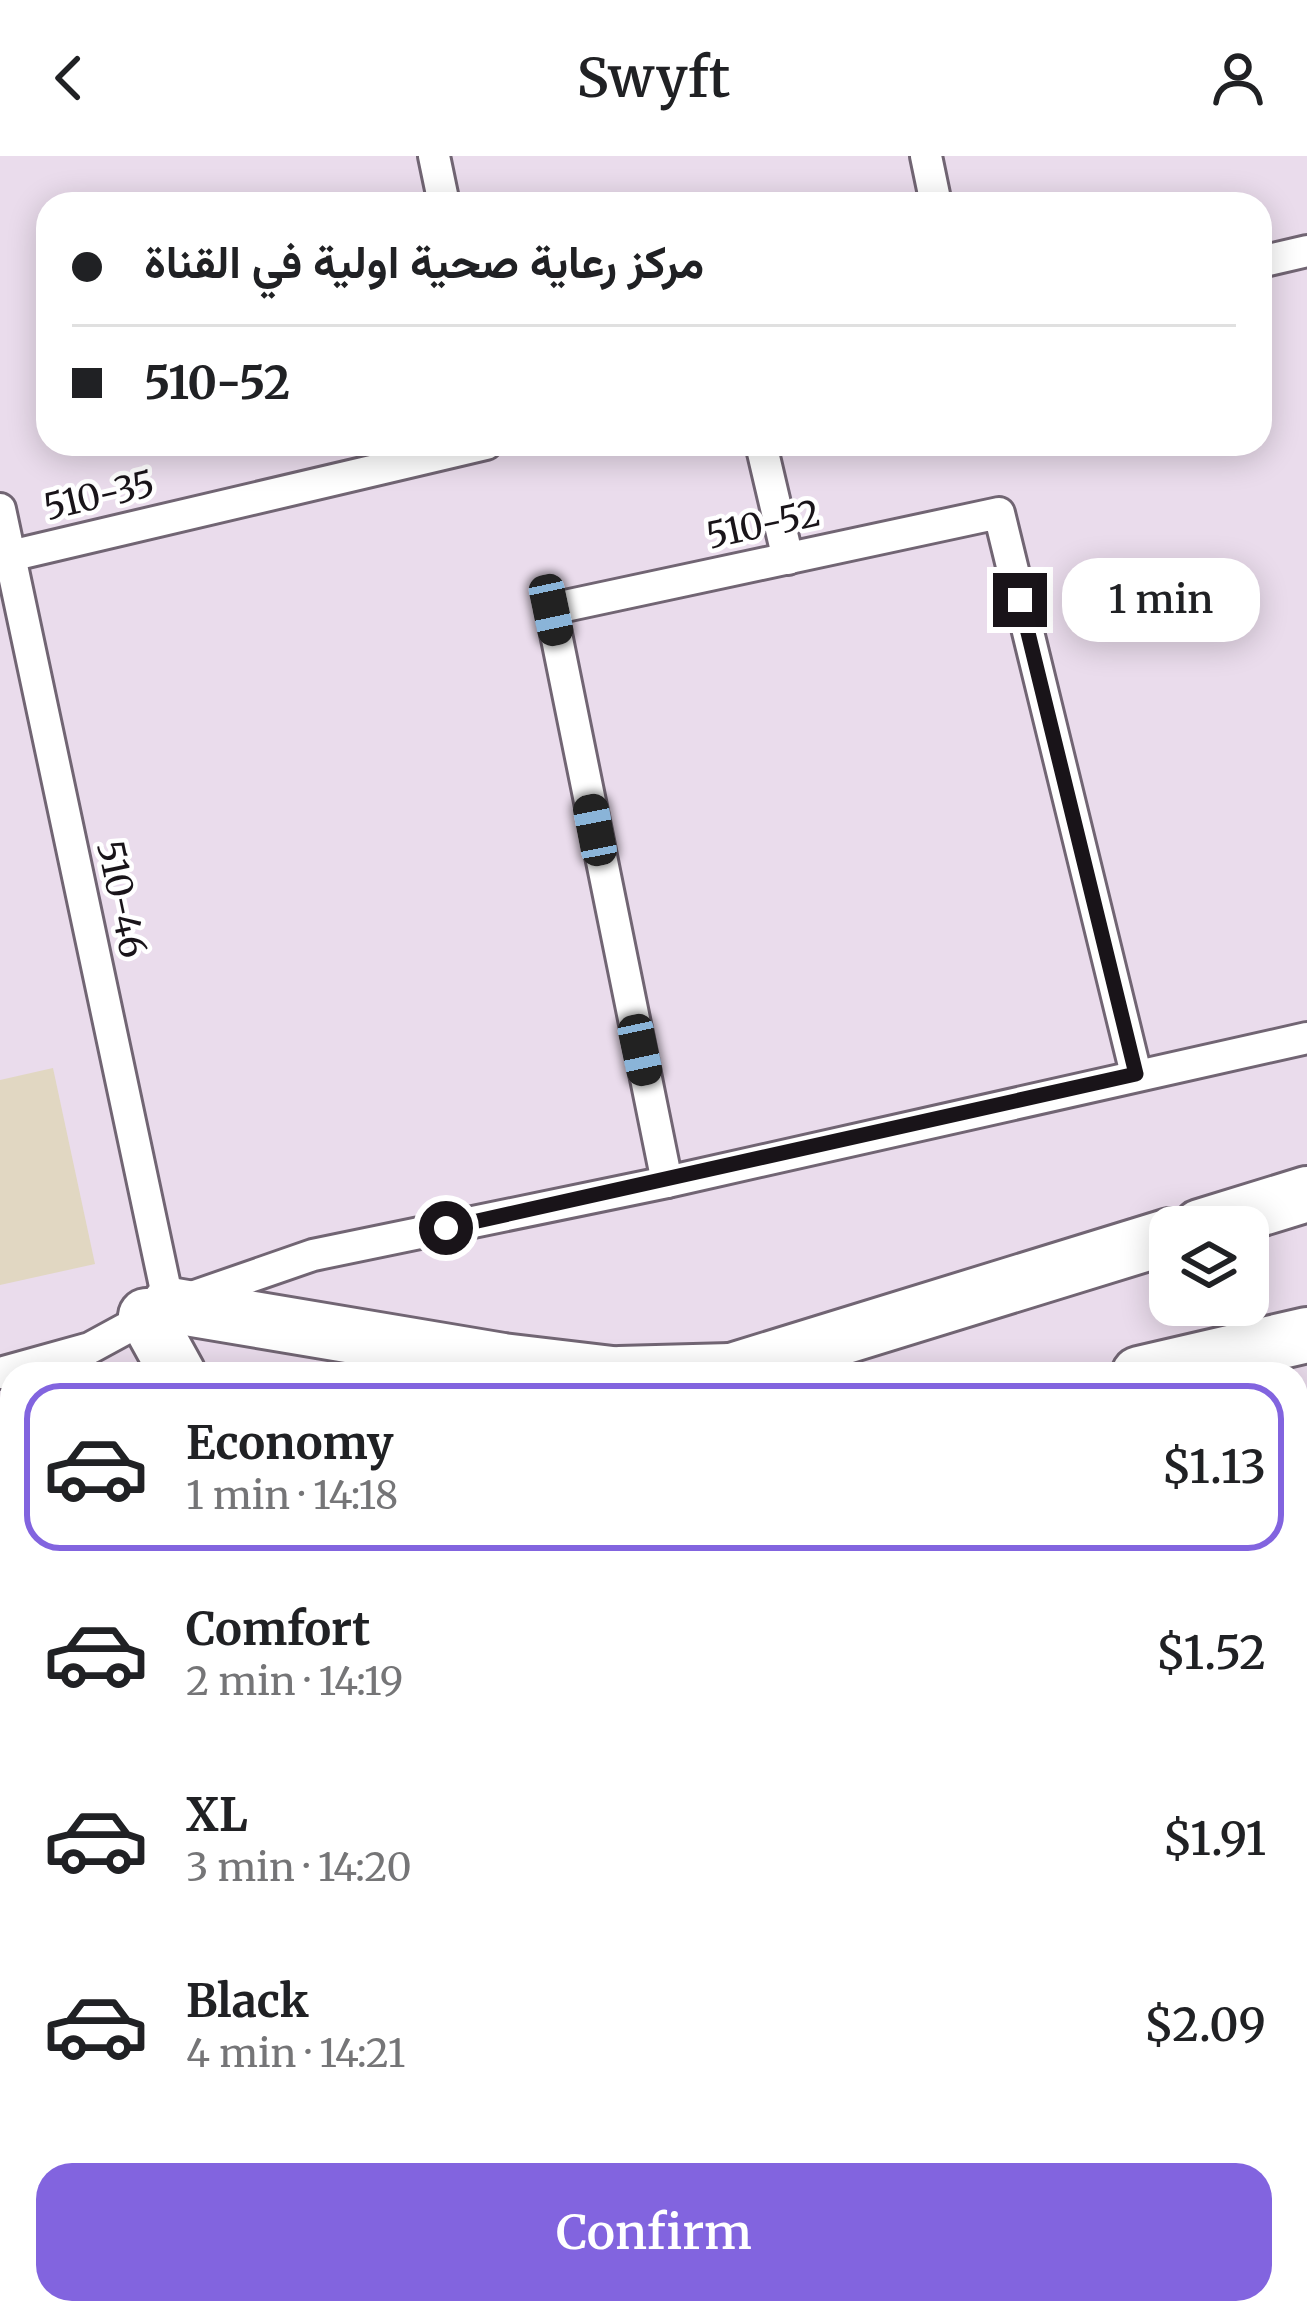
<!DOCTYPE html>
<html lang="en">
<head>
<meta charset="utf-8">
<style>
  body { margin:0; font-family:Merriweather,Vazirmatn,serif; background:#f2f2f2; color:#202124; height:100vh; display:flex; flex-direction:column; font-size:45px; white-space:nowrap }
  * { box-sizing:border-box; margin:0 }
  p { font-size:39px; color:#757577 }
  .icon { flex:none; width:66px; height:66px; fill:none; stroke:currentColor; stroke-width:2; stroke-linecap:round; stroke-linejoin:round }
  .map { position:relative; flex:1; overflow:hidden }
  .drawer { position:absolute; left:0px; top:1206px; width:1308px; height:963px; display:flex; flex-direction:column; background:#fff; border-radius:36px 36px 0 0; box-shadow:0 6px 30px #0003 }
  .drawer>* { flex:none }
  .banner { position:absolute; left:36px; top:36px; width:1236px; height:264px; border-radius:36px; box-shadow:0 6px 30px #0003; display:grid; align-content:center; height:264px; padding:0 36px; background:#fff }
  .tools { position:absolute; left:1149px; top:1050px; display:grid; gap:24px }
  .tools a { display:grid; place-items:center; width:120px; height:120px; border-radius:24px; background:#fff; box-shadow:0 6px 30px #0003; font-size:60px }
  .end { position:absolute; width:54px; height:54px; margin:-27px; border:15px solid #191419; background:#fff; box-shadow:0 0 0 6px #fff }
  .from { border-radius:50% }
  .bubble { position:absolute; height:84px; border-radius:36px; background:#fff; box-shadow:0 6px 30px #0003; font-size:39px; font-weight:600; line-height:84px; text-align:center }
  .car { position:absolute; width:36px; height:72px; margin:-36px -18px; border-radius:15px; box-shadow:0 0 9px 3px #0007; background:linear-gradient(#222 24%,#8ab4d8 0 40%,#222 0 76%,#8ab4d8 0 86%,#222 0) }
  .banner b { display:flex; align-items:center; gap:42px; height:114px; font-size:45px }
  .banner b+b { border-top:3px solid #e0e0e0 }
  .banner i { width:30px; height:30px; background:#202124 }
  ul { padding:21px 0 0; list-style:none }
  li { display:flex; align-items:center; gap:36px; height:168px; margin:0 24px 18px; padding:0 12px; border:6px solid transparent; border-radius:36px }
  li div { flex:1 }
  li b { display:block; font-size:45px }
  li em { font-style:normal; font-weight:600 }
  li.active { border-color:#8264df }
  li>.icon { width:108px; height:108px; stroke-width:1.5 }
  .button { display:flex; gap:24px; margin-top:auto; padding:24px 36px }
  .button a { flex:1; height:138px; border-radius:36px; background:#8264df; color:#fff; font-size:48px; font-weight:600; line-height:138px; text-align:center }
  header { display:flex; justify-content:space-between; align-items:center; height:156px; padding:0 36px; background:#fff; font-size:54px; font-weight:600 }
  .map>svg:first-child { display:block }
  .medical { fill:#e1d7c2 }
  .green { fill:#98dbbc }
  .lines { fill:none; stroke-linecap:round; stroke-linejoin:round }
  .canal { stroke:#64a4d6; stroke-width:39 }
  .minor-casing { stroke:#716573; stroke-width:36 }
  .motorway-casing { stroke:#716573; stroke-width:60 }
  .minor { stroke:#fff; stroke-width:30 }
  .motorway { stroke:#fff; stroke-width:54 }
  .route { stroke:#191419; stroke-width:15 }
  .labels { text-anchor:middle; stroke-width:9; stroke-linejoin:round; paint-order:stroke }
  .street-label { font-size:36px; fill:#191419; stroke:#fff }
</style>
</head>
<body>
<header><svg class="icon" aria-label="back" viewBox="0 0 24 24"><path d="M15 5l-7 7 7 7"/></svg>Swyft<svg class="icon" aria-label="person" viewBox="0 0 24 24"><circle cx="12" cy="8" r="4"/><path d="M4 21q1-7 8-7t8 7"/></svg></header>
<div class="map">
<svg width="1307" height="2167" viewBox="0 0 1307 2167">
  <rect width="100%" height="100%" fill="#eadcec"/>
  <!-- medical -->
  <path class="medical" d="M53 912 95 1108 0 1129V924Z"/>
  <!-- green -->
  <g class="green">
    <path d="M1307 1252V1863L1296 1865V1254Z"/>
    <path d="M12 1264V1398L0 1401V1267Z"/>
    <path d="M12 1539V2149L0 2152V1542Z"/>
    <path d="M1307 2133V2167H1020L1106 2157H1296V2135Z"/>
  </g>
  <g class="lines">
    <!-- canal -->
    <g class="canal">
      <path d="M1296 1566 1307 1563"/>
      <path d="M0 1865 12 1863"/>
    </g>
    <defs>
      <g id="minor">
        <path d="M434 0 444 48"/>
        <path d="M926 0 936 48"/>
        <path d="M1260 106 1307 95"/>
        <path d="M761 288 788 403"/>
        <path d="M0 353 169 1149"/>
        <path d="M10 400 486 288"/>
        <path d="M667 1026 551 453 999 357 1136 918"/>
        <path d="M0 1217 90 1192 169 1149 313 1099 667 1026 1307 882"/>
        <path d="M750 2157 765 2167"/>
        <path d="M869 2167 876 2157"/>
      </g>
      <g id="motorway">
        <path d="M1200 1071 1307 1038"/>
        <path d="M169 1149 503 1205 612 1218"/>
        <path d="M146 1160 178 1218"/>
        <path d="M619 1218 731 1215"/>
        <path d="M722 1218 1170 1080"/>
        <path d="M1139 1218 1307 1179"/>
        <path d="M0 1469 12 1465"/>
        <path d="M1296 1900 1307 1897"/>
        <path d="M1296 2057 1307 2056"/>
        <path d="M223 2167 263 2157"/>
        <path d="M364 2167 452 2157"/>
      </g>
    </defs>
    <!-- minor casing -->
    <use href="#minor" class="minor-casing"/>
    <!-- motorway casing -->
    <use href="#motorway" class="motorway-casing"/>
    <!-- minor -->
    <use href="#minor" class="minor"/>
    <!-- motorway -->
    <use href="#motorway" class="motorway"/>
  </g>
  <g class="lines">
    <!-- route -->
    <path class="route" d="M446 1072 1136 918 1020 444"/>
  </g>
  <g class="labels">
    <!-- street labels -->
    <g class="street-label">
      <text transform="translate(99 339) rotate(-13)" y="13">510-35</text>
      <text transform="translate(763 368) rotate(-12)" y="13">510-52</text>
      <text transform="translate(122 743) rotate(78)" y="13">510-46</text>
    </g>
  </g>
</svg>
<div class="tools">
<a><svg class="icon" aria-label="layers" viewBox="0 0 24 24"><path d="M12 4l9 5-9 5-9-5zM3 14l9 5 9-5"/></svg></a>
</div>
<i class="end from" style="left:446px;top:1072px"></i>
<i class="end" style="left:1020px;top:444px"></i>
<div class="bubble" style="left:1062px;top:402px;width:198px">1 min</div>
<i class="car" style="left:551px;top:454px;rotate:168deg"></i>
<i class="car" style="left:595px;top:674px;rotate:349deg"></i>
<i class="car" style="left:640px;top:894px;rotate:168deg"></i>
<div class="banner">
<b><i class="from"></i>مركز رعاية صحية اولية في القناة</b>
<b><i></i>510-52</b>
</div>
<section class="drawer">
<ul>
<li class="active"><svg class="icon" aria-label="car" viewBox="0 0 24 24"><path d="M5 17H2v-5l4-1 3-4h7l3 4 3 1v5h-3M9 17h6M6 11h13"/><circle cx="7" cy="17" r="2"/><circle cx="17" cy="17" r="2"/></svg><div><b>Economy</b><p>1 min · 14:18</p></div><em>$1.13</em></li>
<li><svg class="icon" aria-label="car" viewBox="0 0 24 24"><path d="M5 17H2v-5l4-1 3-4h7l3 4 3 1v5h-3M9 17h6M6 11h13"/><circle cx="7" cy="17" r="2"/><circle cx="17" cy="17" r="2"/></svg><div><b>Comfort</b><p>2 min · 14:19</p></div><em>$1.52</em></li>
<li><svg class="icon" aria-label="car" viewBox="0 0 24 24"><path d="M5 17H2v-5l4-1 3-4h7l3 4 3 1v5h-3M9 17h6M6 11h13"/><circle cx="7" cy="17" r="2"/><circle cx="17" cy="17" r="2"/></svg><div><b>XL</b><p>3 min · 14:20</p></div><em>$1.91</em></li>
<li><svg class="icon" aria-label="car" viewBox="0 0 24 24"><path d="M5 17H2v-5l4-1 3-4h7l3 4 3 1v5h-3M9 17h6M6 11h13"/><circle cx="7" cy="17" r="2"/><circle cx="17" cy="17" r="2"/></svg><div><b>Black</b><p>4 min · 14:21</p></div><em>$2.09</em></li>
</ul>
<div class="button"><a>Confirm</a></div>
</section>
</div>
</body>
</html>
